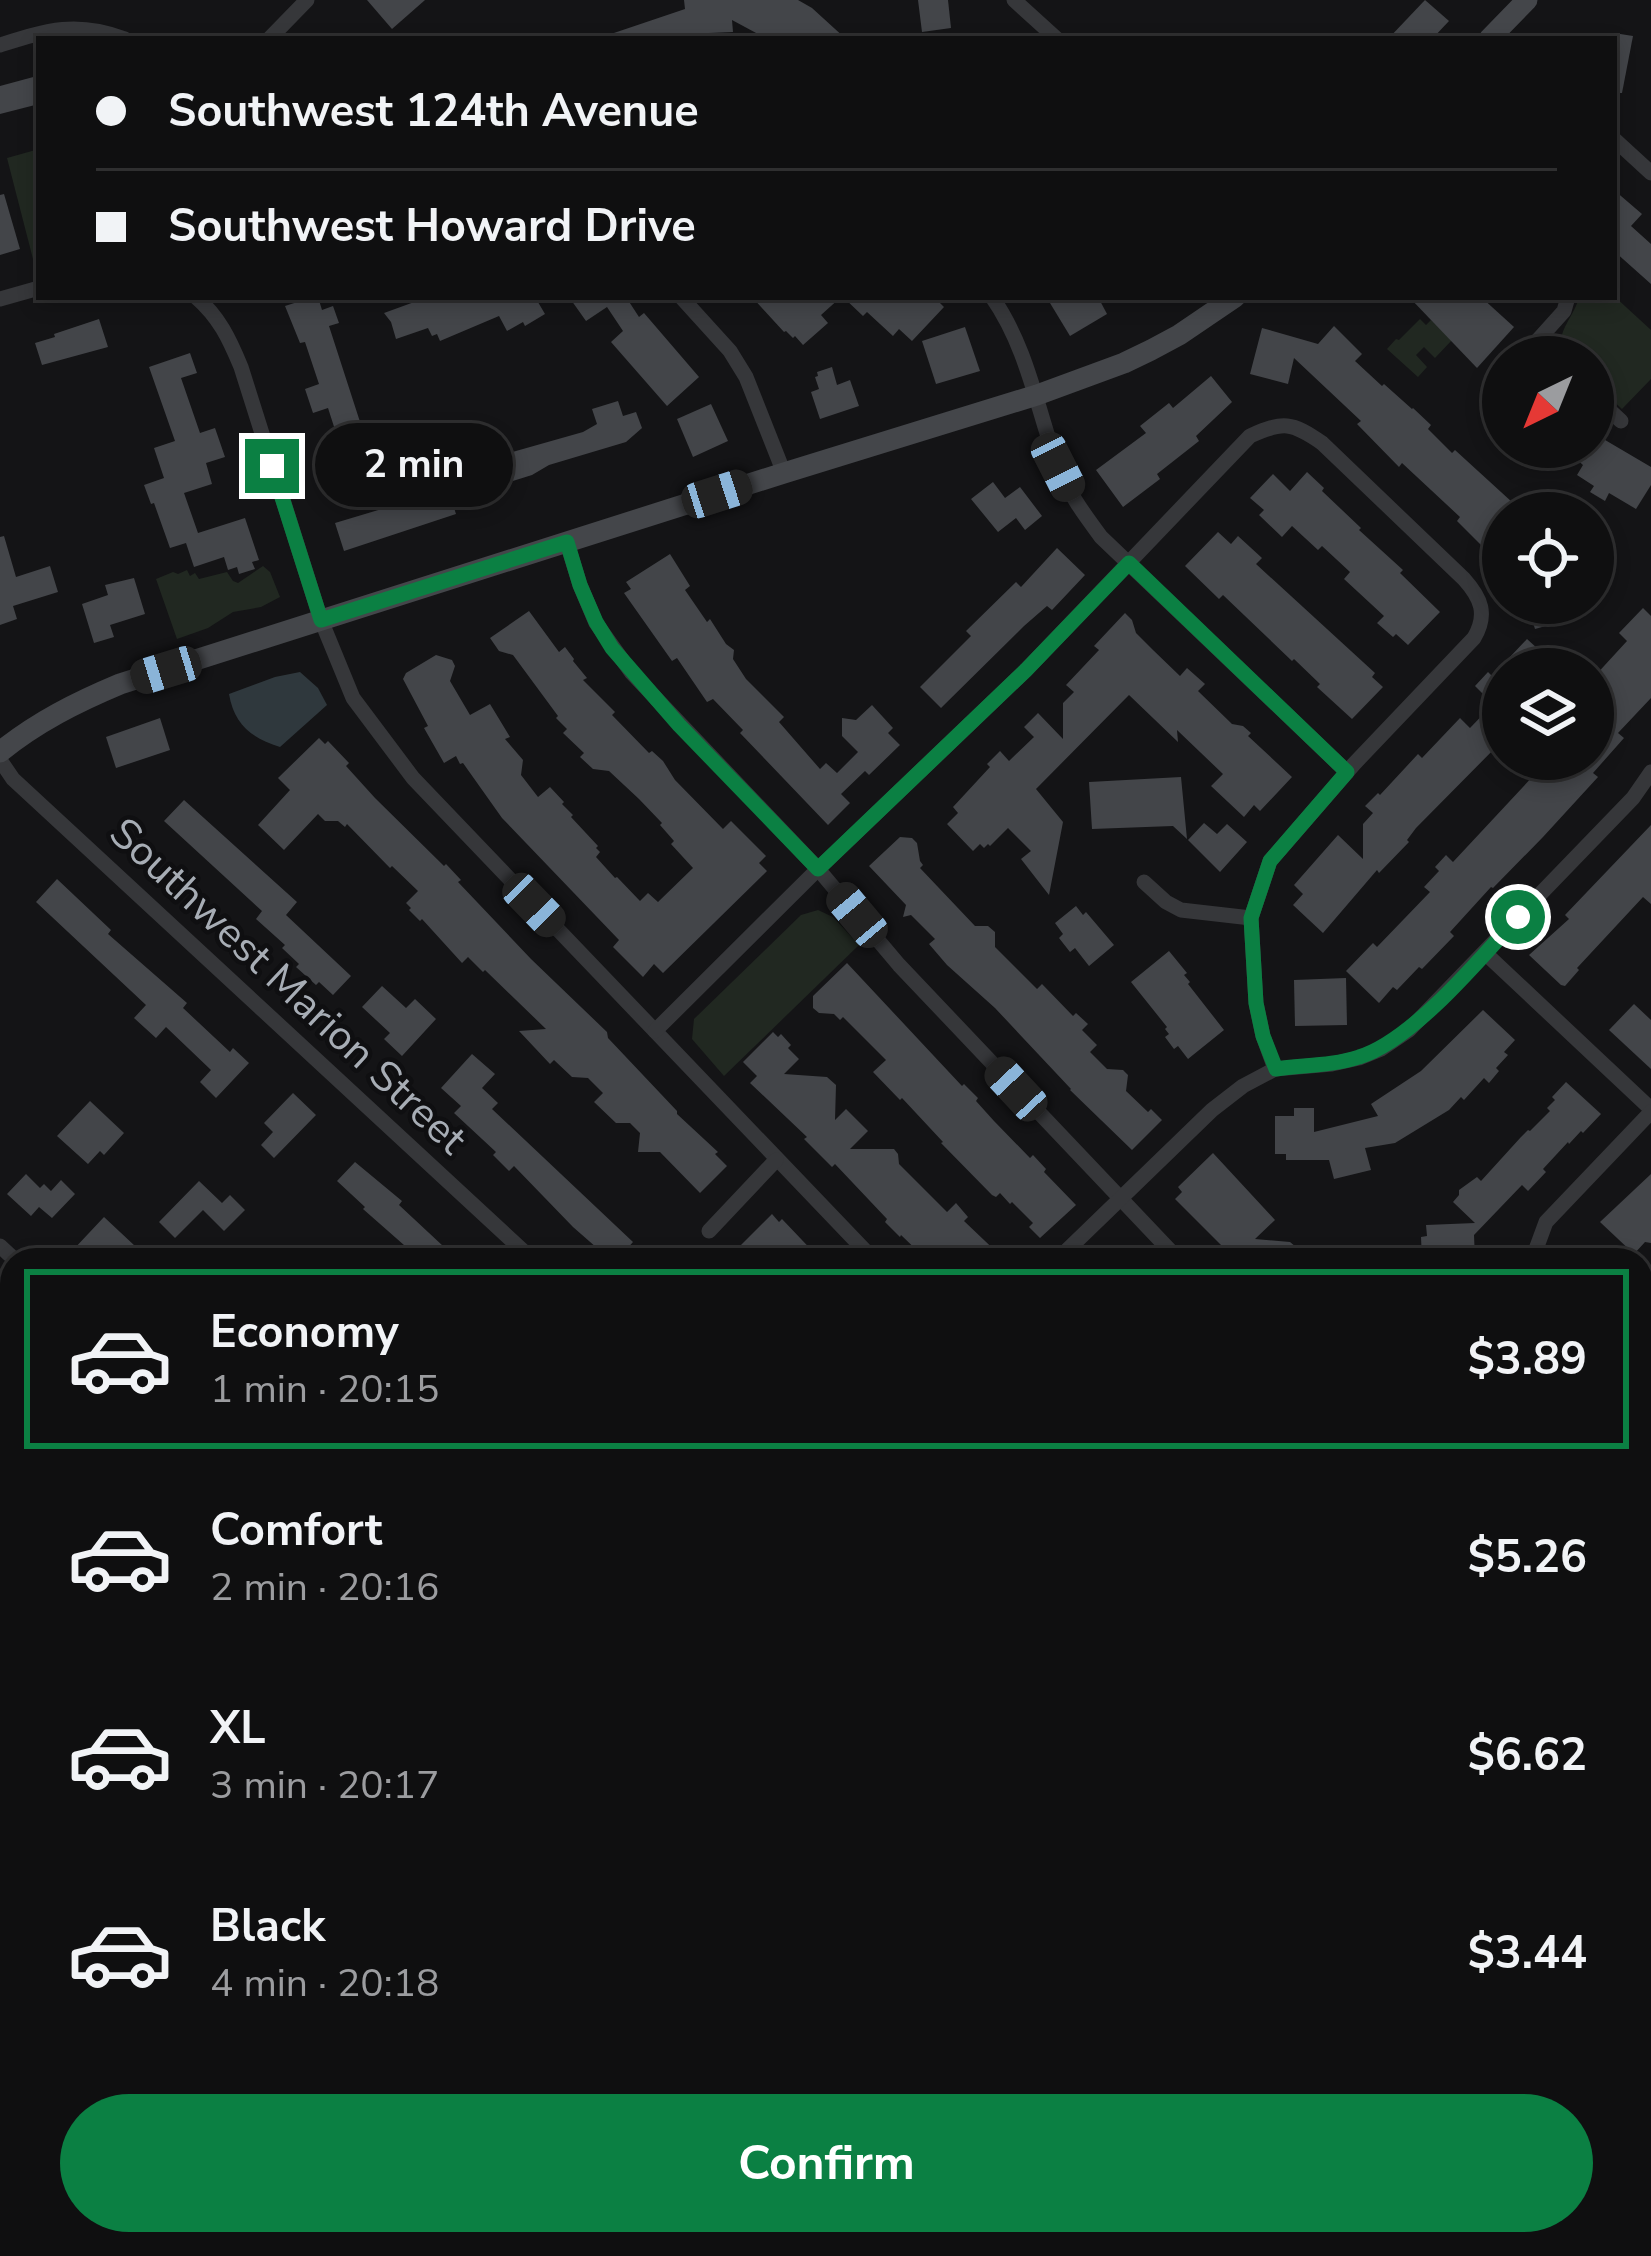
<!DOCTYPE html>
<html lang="en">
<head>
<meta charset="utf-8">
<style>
  body { margin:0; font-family:"Nunito Sans",sans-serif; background:#181819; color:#f1f3f6; height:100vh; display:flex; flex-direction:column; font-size:45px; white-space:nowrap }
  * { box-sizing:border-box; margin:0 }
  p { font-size:39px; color:#9b9c9f }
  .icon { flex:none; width:66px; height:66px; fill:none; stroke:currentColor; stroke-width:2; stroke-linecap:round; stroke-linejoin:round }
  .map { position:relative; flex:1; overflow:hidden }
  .details { position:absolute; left:0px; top:1248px; width:1653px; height:1008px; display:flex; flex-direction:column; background:#0f0f10; border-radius:36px 36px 0 0; box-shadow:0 6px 18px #0003,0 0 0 3px #2f2f30 }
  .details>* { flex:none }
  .hud { position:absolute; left:36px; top:36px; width:1581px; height:264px; border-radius:0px; box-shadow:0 6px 18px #0003,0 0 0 3px #2f2f30; display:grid; align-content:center; height:264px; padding:0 60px; background:#0f0f10 }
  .needle { width:78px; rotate:223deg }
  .buttons { position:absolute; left:1482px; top:336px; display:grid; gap:24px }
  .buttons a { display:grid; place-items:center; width:132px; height:132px; border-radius:50%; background:#0f0f10; box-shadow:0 6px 18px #0003,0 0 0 3px #2f2f30; font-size:60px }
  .end { position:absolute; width:54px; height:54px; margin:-27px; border:15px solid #0b8043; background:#fff; box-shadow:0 0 0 6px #fff }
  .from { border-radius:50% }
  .bubble { position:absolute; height:84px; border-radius:42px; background:#0f0f10; box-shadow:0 6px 18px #0003,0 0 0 3px #2f2f30; font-size:39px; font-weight:700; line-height:84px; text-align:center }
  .car { position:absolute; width:36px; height:72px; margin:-36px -18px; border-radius:15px; box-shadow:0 0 9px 3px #0007; background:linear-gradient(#222 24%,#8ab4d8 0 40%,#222 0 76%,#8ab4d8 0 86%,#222 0) }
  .hud b { display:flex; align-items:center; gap:42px; height:114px; font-size:45px }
  .hud b+b { border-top:3px solid #2f2f30 }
  .hud i { width:30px; height:30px; background:#f1f3f6 }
  ul { padding:21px 0 0; list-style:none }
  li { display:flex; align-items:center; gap:36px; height:180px; margin:0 24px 18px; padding:0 36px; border:6px solid transparent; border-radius:0px }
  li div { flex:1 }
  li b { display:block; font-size:45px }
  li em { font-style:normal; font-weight:700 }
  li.on { border-color:#0b8043 }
  li>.icon { width:108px; height:108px; stroke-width:1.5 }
  .action { display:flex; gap:24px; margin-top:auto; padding:24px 60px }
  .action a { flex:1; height:138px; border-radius:72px; background:#0b8043; color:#fff; font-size:48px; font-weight:700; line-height:138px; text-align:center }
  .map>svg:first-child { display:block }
  .built { fill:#202123 }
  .green { fill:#212821 }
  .water { fill:#2f383d }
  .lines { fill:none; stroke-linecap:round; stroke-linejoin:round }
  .stream { stroke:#2f383d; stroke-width:6 }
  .building { fill:#434549 }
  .street { stroke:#36373a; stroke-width:15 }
  .secondary { stroke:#44464a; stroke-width:21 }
  .route { stroke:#0b8043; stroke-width:15 }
  .labels { text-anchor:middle; stroke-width:9; stroke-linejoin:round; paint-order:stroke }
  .street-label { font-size:42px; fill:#a7adb5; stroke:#0f0f11 }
</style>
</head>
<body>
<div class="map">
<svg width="1651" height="2256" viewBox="0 0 1651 2256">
  <rect width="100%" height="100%" fill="#141416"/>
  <!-- built -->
  <path class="built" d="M664 2244H1226L1215 2256H677Z"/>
  <!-- green -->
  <g class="green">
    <path d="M39 149V204L36 206 39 215V257L33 259 7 158Z"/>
    <path d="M1614 296 1651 330V379L1622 409 1593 382V357H1566C1551 335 1574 319 1579 297Z"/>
    <path d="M1420 319 1426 325 1431 320 1452 340 1435 358 1424 347 1416 355 1427 367 1418 377 1387 349 1396 339 1399 340Z"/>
    <path d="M263 566 270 572 280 597 261 607 233 612 208 628 177 639 156 579 173 572 178 574 187 570 190 576 195 573 199 579 227 572 233 581 238 583Z"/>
    <path d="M818 910 833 917 859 945 724 1076 692 1039 694 1019 801 915Z"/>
    <path d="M1651 1323V1567L1641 1582V1333Z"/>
    <path d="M0 1994 12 2006V2244H51L52 2256H8L0 2249Z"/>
    <path d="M197 2244H417L406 2256H211Z"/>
  </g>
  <!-- water -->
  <path class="water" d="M300 672 318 688 327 705 280 747C251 738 234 724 229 694L275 677Z"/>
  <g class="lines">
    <!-- stream -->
    <path class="stream" d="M0 2107 12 2098"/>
  </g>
  <!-- building -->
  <g class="building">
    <path d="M367 0H425L392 29Z"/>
    <path d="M684 0H798L812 8 846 39H767L732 20 733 32 709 33V37L606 39 605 36 685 9Z"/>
    <path d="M918 0H948L951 28 922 32Z"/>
    <path d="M1425 0 1449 21 1432 39H1388Z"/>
    <path d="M1614 33 1633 36 1622 93H1614Z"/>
    <path d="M37 76 39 104 0 114V86Z"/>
    <path d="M1614 190 1642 214 1631 226 1651 244V284L1614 251Z"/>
    <path d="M4 194 20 249 0 255V195Z"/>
    <path d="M313 297H318L322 310 333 306 339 323 329 326 362 428 337 436 328 408 313 413 305 389 319 384 305 342 300 343 285 306Z"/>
    <path d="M428 297H535L545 314 525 326 523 322 507 331 499 316 440 341 437 334 432 336 428 328 396 339 391 322 384 313Z"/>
    <path d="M569 297H626L639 317 644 313 699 377 667 406 611 342 623 331 607 307 586 321Z"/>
    <path d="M752 297H841L821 315 828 323 803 345 795 336 793 338 786 331 784 332Z"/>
    <path d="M843 297H934L944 307 912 341 899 329 893 336 867 312 863 316Z"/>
    <path d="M1060 297H1098L1107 314 1070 336 1050 303Z"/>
    <path d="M1409 297H1481L1514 327 1477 368Z"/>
    <path d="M99 319 108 347 42 365 35 343 55 337 54 334Z"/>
    <path d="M1334 326 1362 354 1355 361 1382 386 1384 384 1412 409 1413 408 1431 425 1428 429 1452 453 1455 450 1524 513H1503V539L1489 553 1457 521 1460 517 1402 463 1399 467 1357 424 1361 421 1294 358 1288 384 1250 374 1262 328 1318 344Z"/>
    <path d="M965 327 980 371 936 384 922 341Z"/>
    <path d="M190 353 197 373 181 378 200 433 215 428 225 457 206 463 212 484 184 493 198 533 245 518 259 560 252 562 255 569 239 574 237 567 228 570 224 557 194 567 186 543 170 548 154 503 151 504 144 485 164 478 154 448 175 441 149 367Z"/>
    <path d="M832 367 837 385 850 380 859 406 820 419 811 392 819 389 815 377 818 376 817 372Z"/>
    <path d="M1211 376 1232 402 1196 436 1199 441 1157 474 1160 479 1123 507 1096 470 1146 433 1140 426 1169 403 1173 408Z"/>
    <path d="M618 401 623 416 636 412 642 428 626 442 549 465 532 475 497 486 488 459 583 432 597 424 592 409Z"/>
    <path d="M711 404 728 441 693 457 677 419Z"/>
    <path d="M1600 437 1651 467V485L1636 509 1609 493 1605 501 1590 492 1594 486 1577 475 1583 465 1563 447H1593Z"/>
    <path d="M437 463 440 472 442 471 456 514 344 551 335 523 405 502 396 477Z"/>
    <path d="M1307 472 1324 488 1322 491 1361 528 1359 530 1403 570 1400 573 1440 612 1408 645 1396 634 1393 637 1377 623 1384 616 1344 579 1350 572 1322 546 1318 550 1292 526 1282 537 1259 515 1264 510 1250 498 1273 474 1290 491Z"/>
    <path d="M993 482 1005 498 1020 487 1042 516 1025 530 1016 518 998 532 971 499Z"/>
    <path d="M1218 532 1231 544 1238 536 1262 558 1256 564 1375 673 1372 677 1383 687 1352 719 1317 687 1320 684 1294 659 1292 661 1223 595 1219 599 1185 566Z"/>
    <path d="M4 536 16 577 50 566 58 592 13 606 17 619 0 625V537Z"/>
    <path d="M1057 548 1085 575 1052 610 1047 606 1024 626 941 708 920 687 971 636 966 631 1016 582 1021 587Z"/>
    <path d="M670 554 690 586 685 590 707 622 710 619 726 644 734 650 733 659 746 679 784 717 779 722 820 769 826 763 837 773 858 752 842 736V718L856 720 872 705 893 728 888 733 900 745 869 775 865 771 841 794 850 803 828 825 740 733 743 730 713 699 707 702 677 658 672 661 624 593 631 589 626 582Z"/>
    <path d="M134 578 145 614 110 625 114 637 94 643 82 604 108 595 105 585Z"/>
    <path d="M1527 603H1570L1574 618 1535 629Z"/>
    <path d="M1643 608 1651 616V698L1618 733 1624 738 1593 773 1598 777 1543 837 1493 888 1491 887 1450 932 1454 936 1422 969 1419 967 1397 990 1393 987 1379 1003 1346 971 1373 943 1377 947 1430 892 1424 887 1439 871 1435 867 1446 855 1453 862 1549 759H1593V678L1627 641 1619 633Z"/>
    <path d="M529 611 559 652 565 647 574 659 573 661 587 678 583 680 615 712 612 715 649 753 652 751 663 761 675 780 723 829 731 821 766 856 759 863 767 871 663 973 654 964 643 977 613 947 619 940 502 818 463 763 460 764 456 756 444 763 424 728 428 726 403 679 406 673 436 655 452 660 455 666 450 681 470 715 490 704 510 737 505 739 523 760 521 775 538 797 550 787 564 802 562 804 573 815 571 817 598 846 596 848 600 852 596 857 615 878 617 877 640 901 648 893 658 902 693 868 671 844 674 841 660 825 662 823 639 799 609 771 593 769 580 757 584 753 563 733 567 729 556 718 558 716 513 655 499 651 490 638Z"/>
    <path d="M1125 613 1132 620 1136 633 1153 650 1180 676 1187 668 1205 684 1198 691 1232 724 1243 726 1251 733 1248 736 1292 777 1260 811 1254 805 1244 817 1211 786 1223 774 1177 730 1178 742 1129 695 1036 789 1063 822 1049 895 1021 859 1031 851 1008 828 990 846 988 844 984 848 980 844 973 851 947 824 958 813 953 807 990 767 987 764 1000 751 1009 761 1034 737 1024 727 1038 713 1063 739V703L1074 692 1066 685 1099 650 1094 646Z"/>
    <path d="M1527 639 1560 669H1503V740L1416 828 1407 840 1409 842 1379 873 1377 870 1323 933 1293 905 1303 894 1294 885 1338 835 1363 859V824L1373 813 1365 806 1378 793 1380 795 1418 754 1422 758 1460 718 1470 728 1493 704 1475 686 1488 672 1492 676Z"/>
    <path d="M160 718 170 750 116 768 106 737Z"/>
    <path d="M319 738 325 744 328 741 349 763 346 766 375 798 444 866 446 864 461 880 458 882 531 959 607 1032 608 1038 677 1111V1114L718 1152 715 1154 727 1166 700 1193 660 1152H638L640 1133 630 1123H616L594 1102 603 1093 588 1078 572 1077 554 1060 550 1064 519 1031 546 1029 485 970 483 972 468 957 462 963 422 919 420 921 409 910 411 908 406 903 418 891 392 866 390 868 347 824 345 827 338 821H325L318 814 284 850 258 825 290 790 278 778Z"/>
    <path d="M1181 777 1187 839 1173 826 1092 829 1089 782Z"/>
    <path d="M184 800 297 902 286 915 351 976 333 995 319 982 316 985 296 967 299 964 282 948 285 945 256 919 262 911 164 821Z"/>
    <path d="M1204 823 1217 834 1227 824 1247 842 1220 872 1188 840Z"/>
    <path d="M1651 825V904L1643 897 1577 968 1579 970 1565 986 1561 985 1529 955 1569 919 1565 915Z"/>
    <path d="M900 837 912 838 917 843 920 861 923 865 920 868 975 926H988L995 932V947L1037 989 1042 984 1073 1016 1076 1013 1088 1024 1082 1030 1097 1045 1090 1052 1107 1069 1123 1070 1128 1075 1126 1091 1148 1112 1151 1109 1162 1120 1132 1150 1070 1090 1071 1089 995 1008 947 965 929 944 935 939 911 915 903 917 906 905 869 866Z"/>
    <path d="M57 879 111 930 108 934 187 1003 183 1008 230 1052 233 1048 249 1063 216 1098 200 1082 211 1070 166 1027 156 1038 134 1018 146 1005 36 902Z"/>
    <path d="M1076 906 1083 915 1086 912 1114 945 1089 966 1075 948 1070 952 1059 938 1063 934 1055 923Z"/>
    <path d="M1169 951 1187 973 1184 975 1190 982 1188 984 1224 1030 1188 1059 1178 1046 1174 1049 1165 1037 1169 1034 1165 1029 1167 1027 1131 982Z"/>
    <path d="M847 963 962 1086 964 1084 978 1098 976 1101 994 1121 1030 1158 1033 1155 1046 1169 1044 1172 1076 1205 1040 1238 1029 1227 1033 1223 1012 1202 1010 1204 1000 1193 996 1197 992 1195 941 1143 943 1142 902 1098 900 1100 873 1072 886 1060 843 1017 840 1020 834 1014 819 1013 813 1008V996Z"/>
    <path d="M1346 978 1347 1025 1295 1026 1294 980Z"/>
    <path d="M382 986 406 1008 415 999 436 1019 402 1056 384 1039 390 1033 362 1007Z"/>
    <path d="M1634 1004 1651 1020V1069L1609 1030Z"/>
    <path d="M1483 1010 1515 1040 1504 1052 1508 1055 1496 1068 1499 1071 1489 1083 1484 1078 1464 1100 1461 1097 1449 1110 1395 1143 1365 1148 1371 1170 1334 1179 1329 1160H1286V1154H1275V1116H1294V1108H1314V1132L1378 1116 1371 1104 1421 1071Z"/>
    <path d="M773 1032 778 1037 781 1034 791 1045 788 1048 799 1059 784 1074 827 1077 836 1085 835 1120 846 1109 868 1131 850 1149H894L898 1154 899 1164 947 1212 956 1203 968 1217 964 1221 1005 1260H927L901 1235 900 1237 885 1222 887 1219 835 1164 832 1167 804 1139 807 1137 750 1083 757 1076 743 1062Z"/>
    <path d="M472 1054 495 1074 482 1088 498 1103 492 1109 633 1242 617 1260H612L597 1248 573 1227 514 1166 509 1171 493 1155 496 1152 454 1113 461 1106 441 1088Z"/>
    <path d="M1566 1082 1601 1114 1583 1133 1581 1131 1569 1144 1568 1142 1543 1169 1546 1172 1528 1191 1522 1185 1474 1235 1475 1259 1422 1260 1421 1237 1427 1236 1426 1225 1475 1223 1453 1202 1459 1195V1190L1477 1177 1481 1181 1521 1137 1528 1130 1530 1131 1550 1111 1547 1108 1555 1100 1552 1097Z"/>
    <path d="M293 1093 316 1115 274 1158 261 1145 273 1132 264 1123Z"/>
    <path d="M90 1101 124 1133 104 1155 100 1151 88 1164 57 1136Z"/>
    <path d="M1213 1153 1275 1220 1255 1239 1290 1242 1296 1247V1260H1236L1175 1199 1182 1192 1178 1187Z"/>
    <path d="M355 1162 402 1201 399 1205 458 1260H421L363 1209 365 1207 337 1181Z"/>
    <path d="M26 1174 40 1188 44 1184 51 1191 61 1180 75 1194 52 1218 39 1207 31 1216 7 1194Z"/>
    <path d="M1651 1174V1243L1645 1242 1634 1254 1600 1222Z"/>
    <path d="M199 1181 222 1203 230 1195 245 1210 224 1231 203 1210 175 1238 159 1222Z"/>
    <path d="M772 1214 779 1222 782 1219 821 1260H753L739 1247Z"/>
    <path d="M104 1217 120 1232 150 1260H84L73 1250Z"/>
  </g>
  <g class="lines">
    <!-- street -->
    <g class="street">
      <path d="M1014 0 1057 39"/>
      <path d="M269 39 307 0"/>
      <path d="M0 45C48 30 76 21 125 39"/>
      <path d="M1614 139 1651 173"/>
      <path d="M196 297C219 317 229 338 241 367L321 620 353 698 413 778 874 1260"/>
      <path d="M681 297 730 351 746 377 784 473"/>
      <path d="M992 297C1027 347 1037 408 1057 464 1067 491 1084 514 1101 537L1347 772"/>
      <path d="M0 299 39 288"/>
      <path d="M1553 357 1537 341 1564 311 1568 297"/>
      <path d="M1593 395 1621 421"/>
      <path d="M567 543 580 585 596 623 631 672 818 869 899 965 1179 1260"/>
      <path d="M0 760 13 779 533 1260"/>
      <path d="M1144 882 1166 902 1181 910 1251 918"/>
      <path d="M1485 953 1651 1109"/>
      <path d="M655 1031 818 869 1026 670 1250 436C1283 421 1292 422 1322 443L1464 579C1481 598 1488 614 1474 638L1354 764 1270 861 1251 918 1256 1003 1263 1036 1275 1069"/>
      <path d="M709 1231 776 1160"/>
      <path d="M0 1246 15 1260"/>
      <path d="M1057 1260 1212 1110 1243 1086 1275 1069 1332 1064 1359 1058 1381 1049 1409 1030 1633 798 1651 772"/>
      <path d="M1532 1260 1546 1222 1651 1112"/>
      <path d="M0 1845 12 1856"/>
      <path d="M1641 1885 1651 1875"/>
      <path d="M1641 2138 1651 2134"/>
      <path d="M609 2256 620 2244"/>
      <path d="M1282 2256 1283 2244"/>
    </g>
    <!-- secondary -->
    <g class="secondary">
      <path d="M1489 39 1527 0"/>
      <path d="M0 752C37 722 77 702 120 684L784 473 1037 395 1124 363 1151 350 1179 335 1235 297"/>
      <path d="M1641 1633 1651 1617"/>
      <path d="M1568 2244 1573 2256"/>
    </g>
  </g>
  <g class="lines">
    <!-- route -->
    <path class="route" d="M272 466 321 620 567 542 580 585 596 622 612 648 679 725 818 869 1026 670 1129 563 1347 772 1270 861 1251 918 1256 1003 1263 1036 1276 1069C1303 1065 1332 1066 1359 1057 1412 1041 1480 959 1518 917"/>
  </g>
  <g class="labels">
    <!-- street labels -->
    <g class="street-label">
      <text transform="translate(289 985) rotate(43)" y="15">Southwest Marion Street</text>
    </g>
  </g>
</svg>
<div class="buttons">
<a><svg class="needle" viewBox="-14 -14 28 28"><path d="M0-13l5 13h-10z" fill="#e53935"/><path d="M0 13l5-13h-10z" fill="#9b9c9f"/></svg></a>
<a><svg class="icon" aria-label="locate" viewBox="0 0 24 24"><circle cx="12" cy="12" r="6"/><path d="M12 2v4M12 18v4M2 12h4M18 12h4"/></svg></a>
<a><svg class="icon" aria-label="layers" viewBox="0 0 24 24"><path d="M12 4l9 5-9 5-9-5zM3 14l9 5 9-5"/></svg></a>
</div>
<i class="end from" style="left:1518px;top:917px"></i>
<i class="end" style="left:272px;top:466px"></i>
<div class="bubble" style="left:315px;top:423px;width:198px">2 min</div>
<i class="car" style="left:1058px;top:467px;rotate:153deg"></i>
<i class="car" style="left:717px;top:494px;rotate:72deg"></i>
<i class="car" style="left:166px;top:670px;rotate:253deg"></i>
<i class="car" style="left:534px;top:905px;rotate:136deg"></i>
<i class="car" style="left:857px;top:915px;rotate:320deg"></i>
<i class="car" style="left:1016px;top:1089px;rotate:317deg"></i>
<div class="hud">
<b><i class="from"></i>Southwest 124th Avenue</b>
<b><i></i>Southwest Howard Drive</b>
</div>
<section class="details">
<ul>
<li class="on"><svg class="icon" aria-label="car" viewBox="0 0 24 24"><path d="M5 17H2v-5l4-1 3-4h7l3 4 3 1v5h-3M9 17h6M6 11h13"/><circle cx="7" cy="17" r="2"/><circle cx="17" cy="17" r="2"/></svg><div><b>Economy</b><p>1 min · 20:15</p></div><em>$3.89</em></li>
<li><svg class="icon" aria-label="car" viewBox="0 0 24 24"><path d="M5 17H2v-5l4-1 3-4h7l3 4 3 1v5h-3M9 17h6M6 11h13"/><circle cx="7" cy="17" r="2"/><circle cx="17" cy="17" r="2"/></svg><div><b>Comfort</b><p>2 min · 20:16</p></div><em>$5.26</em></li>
<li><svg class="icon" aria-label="car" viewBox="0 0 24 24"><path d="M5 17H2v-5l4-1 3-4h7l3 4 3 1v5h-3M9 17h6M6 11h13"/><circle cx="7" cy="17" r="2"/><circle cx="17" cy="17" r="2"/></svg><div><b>XL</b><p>3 min · 20:17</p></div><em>$6.62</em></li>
<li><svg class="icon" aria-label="car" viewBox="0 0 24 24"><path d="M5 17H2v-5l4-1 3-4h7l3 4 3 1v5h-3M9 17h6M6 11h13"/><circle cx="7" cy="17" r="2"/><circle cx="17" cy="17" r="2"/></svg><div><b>Black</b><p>4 min · 20:18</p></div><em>$3.44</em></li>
</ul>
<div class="action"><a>Confirm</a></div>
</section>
</div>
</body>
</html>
